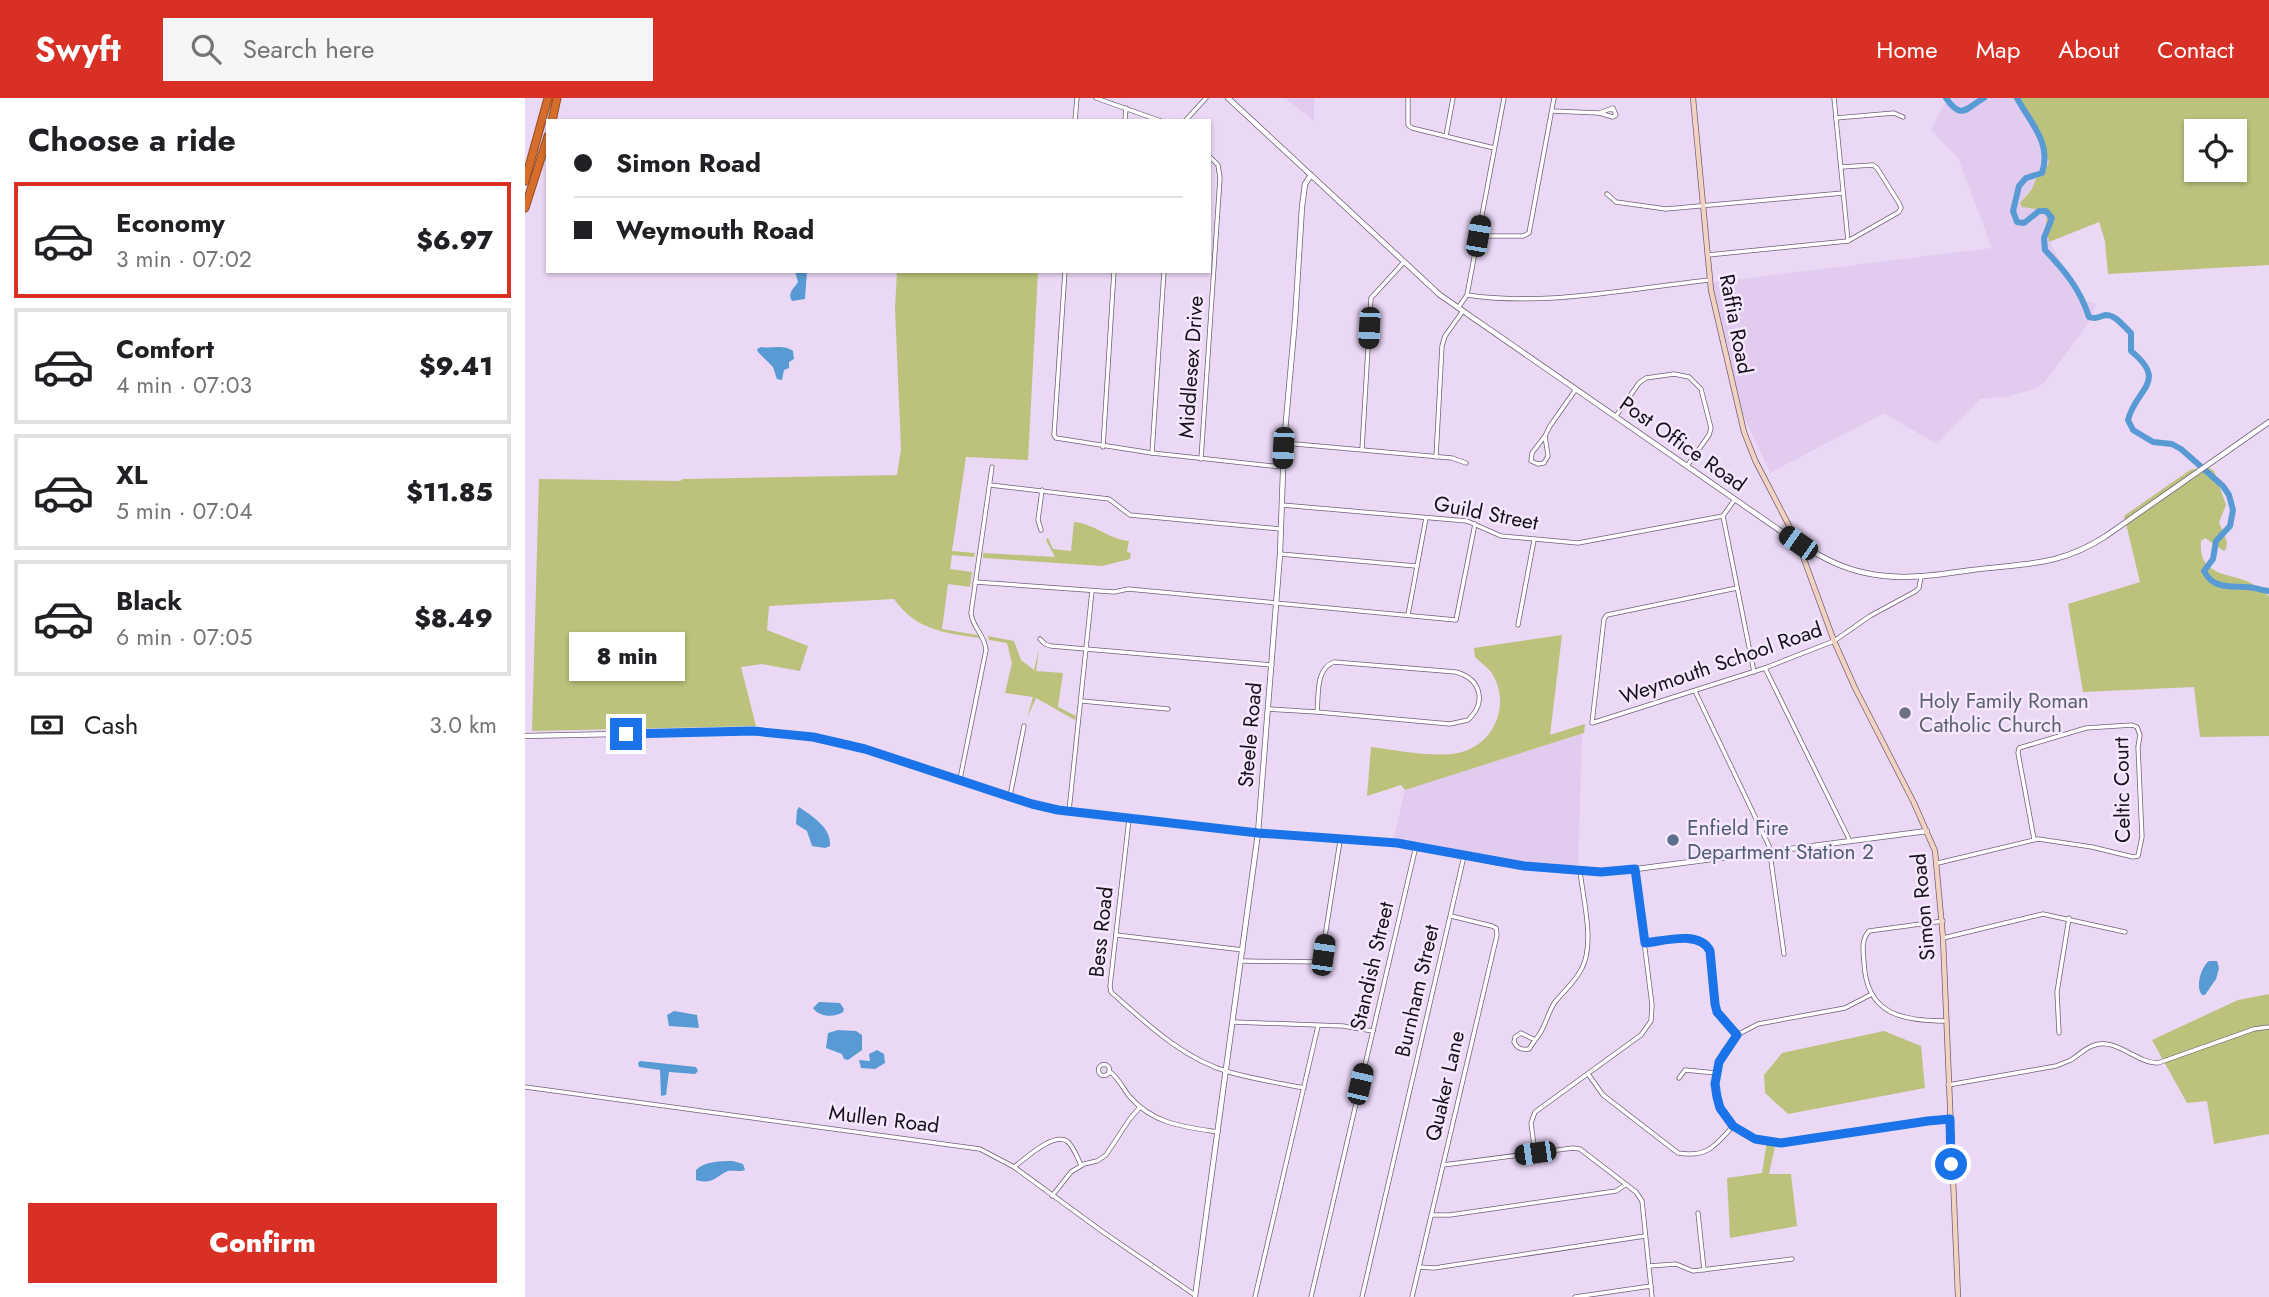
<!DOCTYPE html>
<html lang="en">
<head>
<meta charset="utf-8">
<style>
  body { margin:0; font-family:Jost,sans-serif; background:#f6f6f6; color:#202124; height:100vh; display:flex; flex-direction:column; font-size:26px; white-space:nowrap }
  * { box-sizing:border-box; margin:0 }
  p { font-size:23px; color:#757577 }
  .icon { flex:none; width:38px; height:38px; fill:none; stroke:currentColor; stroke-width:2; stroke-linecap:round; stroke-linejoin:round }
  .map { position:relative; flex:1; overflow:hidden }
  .panel { display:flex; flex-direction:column; background:#fff; width:525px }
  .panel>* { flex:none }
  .banner { position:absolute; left:21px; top:21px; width:665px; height:154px; border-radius:0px; box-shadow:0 2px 5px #0004; display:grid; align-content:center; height:154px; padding:0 28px; background:#fff }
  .controls { position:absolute; left:1659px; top:21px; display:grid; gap:14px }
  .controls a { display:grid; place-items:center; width:63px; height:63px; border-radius:0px; background:#fff; box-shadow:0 2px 5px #0004; font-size:35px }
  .end { position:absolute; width:32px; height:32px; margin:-16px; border:9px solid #1a73e8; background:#fff; box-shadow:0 0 0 4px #fff }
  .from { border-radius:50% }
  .bubble { position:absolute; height:49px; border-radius:0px; background:#fff; box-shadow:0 2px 5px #0004; font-size:23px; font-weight:800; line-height:49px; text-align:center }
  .car { position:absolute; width:21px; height:42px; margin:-21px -10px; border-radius:9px; box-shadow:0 0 5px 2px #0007; background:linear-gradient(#222 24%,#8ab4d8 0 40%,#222 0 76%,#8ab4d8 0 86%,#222 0) }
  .banner b { display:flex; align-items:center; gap:24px; height:66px; font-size:26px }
  .banner b+b { border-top:2px solid #e0e0e0 }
  .banner i { width:18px; height:18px; background:#202124 }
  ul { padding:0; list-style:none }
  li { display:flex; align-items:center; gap:21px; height:116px; margin:0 14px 10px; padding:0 14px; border:4px solid #e0e0e0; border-radius:0px }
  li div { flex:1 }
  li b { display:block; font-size:26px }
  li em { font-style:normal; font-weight:800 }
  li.active { border-color:#d93025 }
  li>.icon { width:63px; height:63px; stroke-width:1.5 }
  h2 { padding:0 28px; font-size:32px; line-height:84px }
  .pay { display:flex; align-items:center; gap:18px; height:77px; padding:0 28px; font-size:26px }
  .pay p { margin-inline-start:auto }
  .button { display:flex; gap:14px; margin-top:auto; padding:14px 28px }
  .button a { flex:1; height:80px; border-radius:0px; background:#d93025; color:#fff; font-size:28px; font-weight:800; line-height:80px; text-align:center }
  header { display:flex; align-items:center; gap:42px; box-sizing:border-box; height:98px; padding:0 35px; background:#d93025; color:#fff }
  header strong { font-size:33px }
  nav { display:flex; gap:38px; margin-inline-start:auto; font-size:24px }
  .search { width:490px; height:63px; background:#f6f6f6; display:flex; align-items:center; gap:18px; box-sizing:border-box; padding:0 24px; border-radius:0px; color:#757577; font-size:26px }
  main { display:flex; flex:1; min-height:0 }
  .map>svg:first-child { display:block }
  .built { fill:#e1cbee }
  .green { fill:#bcc27c; fill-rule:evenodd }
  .water { fill:#589bd4 }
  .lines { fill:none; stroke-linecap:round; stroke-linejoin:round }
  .river { stroke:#589bd4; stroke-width:6 }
  .minor-casing { stroke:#706079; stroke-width:5 }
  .tertiary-casing { stroke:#706079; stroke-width:6 }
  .secondary-casing { stroke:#706079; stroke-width:6 }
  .motorway-casing { stroke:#934d25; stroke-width:9 }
  .minor { stroke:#fff; stroke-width:3.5 }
  .tertiary { stroke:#fff; stroke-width:4.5 }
  .secondary { stroke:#f3d3bf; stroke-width:4.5 }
  .motorway { stroke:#d66d2b; stroke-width:7 }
  .route { stroke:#1a73e8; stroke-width:9 }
  .worship-dot { fill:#6b7280; stroke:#f5e7fe; stroke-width:2.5 }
  .service-dot { fill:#5c6f8a; stroke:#f5e7fe; stroke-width:2.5 }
  .labels { text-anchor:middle; stroke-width:5; stroke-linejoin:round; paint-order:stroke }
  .street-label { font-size:21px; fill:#17111b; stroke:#f5e7fe }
  .worship-label { font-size:21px; fill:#5b616d; stroke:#f5e7fe; text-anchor:start }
  .service-label { font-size:21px; fill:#4e5e75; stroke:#f5e7fe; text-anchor:start }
</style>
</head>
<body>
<header>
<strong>Swyft</strong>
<div class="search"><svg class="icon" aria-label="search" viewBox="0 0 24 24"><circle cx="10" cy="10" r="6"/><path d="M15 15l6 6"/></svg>Search here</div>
<nav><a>Home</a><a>Map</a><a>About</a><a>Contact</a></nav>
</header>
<main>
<section class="panel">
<h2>Choose a ride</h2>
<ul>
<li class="active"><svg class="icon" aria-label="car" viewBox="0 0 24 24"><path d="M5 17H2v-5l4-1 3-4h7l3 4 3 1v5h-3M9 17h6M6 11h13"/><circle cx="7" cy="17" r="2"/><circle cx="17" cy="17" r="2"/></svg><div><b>Economy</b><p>3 min · 07:02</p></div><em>$6.97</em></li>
<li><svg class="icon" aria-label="car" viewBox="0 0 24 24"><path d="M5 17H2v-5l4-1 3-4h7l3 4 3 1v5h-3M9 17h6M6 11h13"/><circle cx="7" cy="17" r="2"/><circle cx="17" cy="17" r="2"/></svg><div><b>Comfort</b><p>4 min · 07:03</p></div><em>$9.41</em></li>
<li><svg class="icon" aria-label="car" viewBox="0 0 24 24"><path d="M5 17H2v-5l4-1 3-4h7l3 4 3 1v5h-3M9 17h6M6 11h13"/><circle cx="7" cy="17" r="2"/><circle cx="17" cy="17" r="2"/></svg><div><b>XL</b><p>5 min · 07:04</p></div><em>$11.85</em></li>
<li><svg class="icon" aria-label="car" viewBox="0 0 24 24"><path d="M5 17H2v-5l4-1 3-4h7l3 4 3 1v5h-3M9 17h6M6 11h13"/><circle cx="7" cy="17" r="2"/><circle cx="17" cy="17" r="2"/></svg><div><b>Black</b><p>6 min · 07:05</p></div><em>$8.49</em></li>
</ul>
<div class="pay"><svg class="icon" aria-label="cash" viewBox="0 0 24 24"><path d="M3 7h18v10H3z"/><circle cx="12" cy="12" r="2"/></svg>Cash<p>3.0 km</p></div>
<div class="button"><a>Confirm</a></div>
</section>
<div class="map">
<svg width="1744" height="1199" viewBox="0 0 1744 1199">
  <rect width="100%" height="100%" fill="#ead8f5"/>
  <!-- built -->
  <g class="built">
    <path d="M760 0H789V23Z"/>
    <path d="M1422 0H1488L1506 21 1515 36 1524 65 1521 70 1514 73 1507 91 1500 97 1497 109 1518 112 1522 116 1521 128 1526 147 1558 202 1571 206 1567 220 1520 284 1510 291 1480 299 1455 301 1412 346 1359 315 1245 375 1217 314 1184 185 1467 150 1433 60 1406 32Z"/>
    <path d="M1057 636 1053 769 973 761 869 740 880 692Z"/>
  </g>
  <!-- green -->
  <g class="green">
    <path d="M1488 0H1744V167L1583 176 1580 143 1574 124 1524 144 1521 128 1522 116 1518 112 1497 109 1495 105 1507 91 1514 73 1521 70 1524 65 1515 36ZM1671 33H1710V72H1671Z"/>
    <path d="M372 173H513L503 362 441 359 427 453 450 455 449 459 427 457 425 471 447 474 445 489 423 486 417 531 452 537 455 540C419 535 391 532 369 501L244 508 242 532 283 548 275 573 237 566 216 569 231 628 7 633 14 381 155 383 158 381 372 377 376 351 370 210Z"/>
    <path d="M1674 370H1684L1689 373 1701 407 1694 424 1702 444 1701 451 1699 453 1680 440 1676 443C1673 479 1703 474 1726 485 1732 488 1738 494 1744 498V638L1675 639 1669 589 1558 594 1543 506 1615 484 1599 418 1665 372Z"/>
    <path d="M549 424C570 426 583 441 604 443L602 454 606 455 605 461 577 468 458 460V455L530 459 521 442 523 440 528 451 546 453Z"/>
    <path d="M1037 537 1025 637 1060 626 1059 635 880 692 876 687 842 698 846 649C872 652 908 660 933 655 970 648 987 604 966 574 962 569 955 564 950 559L949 550Z"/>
    <path d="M463 538 489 543 496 562 509 572 514 551 511 573 538 575 533 609 551 618 550 622 511 600 502 620 508 599 480 595 487 565 482 545 464 542Z"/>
    <path d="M1744 896V1036L1689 1046 1682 1003 1662 1005 1627 942 1713 902Z"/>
    <path d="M1359 933 1396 948 1400 990 1263 1016 1240 995 1239 977 1257 955Z"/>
    <path d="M1242 1043H1251L1244 1076H1266L1272 1128 1205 1140 1202 1080 1237 1075Z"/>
  </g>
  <!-- water -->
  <g class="water">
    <path d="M270 173H282L280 201 267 203C262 195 269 190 273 184Z"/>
    <path d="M236 249C246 251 259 246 268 253L269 261 264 264V270L259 272 257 282 252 281 248 269 233 254 232 251Z"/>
    <path d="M274 709C287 718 307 730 305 748L300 750 287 748 282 733 271 726 272 712Z"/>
    <path d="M1684 863H1692L1694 870 1691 881 1680 897H1677C1670 889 1676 869 1684 863Z"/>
    <path d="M294 904 315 905 319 911 318 914C309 920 294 919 288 910Z"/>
    <path d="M149 913 172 917 174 930 144 928 142 917Z"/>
    <path d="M313 932 331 933 337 937V952L323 962 319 961 317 956 301 950 303 935Z"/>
    <path d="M352 952 359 956 360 965 350 971 336 970 334 962 345 963 344 956Z"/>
    <path d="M115 963 171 969 173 973 170 976 144 974 141 997 136 998 135 972 114 969 113 965Z"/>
    <path d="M208 1063 218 1066 220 1072C215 1074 209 1072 203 1073 191 1078 188 1087 171 1082V1072C180 1063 196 1063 208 1063Z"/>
  </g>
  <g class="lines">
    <!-- river -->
    <g class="river">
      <path d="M1421 0C1437 23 1441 10 1459 0"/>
      <path d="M1492 0C1506 26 1527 45 1517 75L1501 80 1494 88 1488 113 1492 124 1499 125 1514 113H1521L1527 120 1519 140 1520 152C1540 173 1555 191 1564 219 1572 222 1574 218 1581 217 1591 217 1599 229 1606 235V253C1644 284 1611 290 1603 322L1608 332 1628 344 1647 346 1656 351 1698 388 1704 397 1708 412 1705 428 1691 443 1688 461 1679 473C1688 491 1704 488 1721 489 1728 489 1736 492 1744 493"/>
    </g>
    <defs>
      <g id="minor">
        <path d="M571 0 636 23"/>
        <path d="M883 0V27L887 30 969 50"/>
        <path d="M1309 0 1323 143"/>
        <path d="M1027 13 1074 15 1088 19 1091 17 1088 10 1074 15"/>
        <path d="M1311 20 1369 15 1378 19"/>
        <path d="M550 23 552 0"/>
        <path d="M600 23 601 10"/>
        <path d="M660 23 681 0"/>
        <path d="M921 38 928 0"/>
        <path d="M1082 96 1091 104 1141 111 1318 95"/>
        <path d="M953 138H998L1004 135 1029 0"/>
        <path d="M1183 157 1323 143 1374 114 1376 110 1374 105 1352 70 1348 67 1316 69"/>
        <path d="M540 173 529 337 531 340 627 355 757 369"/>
        <path d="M942 197C1022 209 1106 190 1185 182"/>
        <path d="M933 210 942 197 979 0"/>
        <path d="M1091 318 1114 285 1121 280 1149 276 1164 279 1176 291 1186 330 1184 337 1162 368"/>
        <path d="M1020 338 1023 358 1019 365 1013 366 1006 363 1007 355Z"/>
        <path d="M1020 338 1025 328 1051 291"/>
        <path d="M759 345 927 360 941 365"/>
        <path d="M578 349 589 173"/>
        <path d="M837 351 846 200 879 164"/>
        <path d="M627 355 639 173"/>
        <path d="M911 359 917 248 920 238 938 213"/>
        <path d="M676 361 695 80 693 67 684 58"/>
        <path d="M465 387 584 401 605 417 756 431"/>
        <path d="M1210 401 1198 418 1229 574"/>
        <path d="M757 407 942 423 976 438 1053 445 1198 418"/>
        <path d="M516 432 513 422 517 392"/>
        <path d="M755 456 891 468"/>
        <path d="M450 484 589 494 603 491 931 522 950 426"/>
        <path d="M1212 490 1082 517 1079 521 1067 625 1240 570 1309 543 1345 518 1391 493 1394 490 1396 479"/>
        <path d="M883 517 901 420"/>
        <path d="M993 527 1009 442"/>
        <path d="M515 541 520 546 526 548 747 567"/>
        <path d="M809 564 931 574C956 581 962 604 943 622L925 626 792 614C794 597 790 571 809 564Z"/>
        <path d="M1240 570 1325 743"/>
        <path d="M1170 593 1244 748 1259 856"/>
        <path d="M557 603 643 611"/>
        <path d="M743 611 792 614"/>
        <path d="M435 681 461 552C460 537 447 529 446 515L467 369"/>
        <path d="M485 698 499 628"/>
        <path d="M544 713 567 493"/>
        <path d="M604 721 585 888 586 894C621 925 658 961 704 974 728 981 754 985 779 990"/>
        <path d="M1413 765 1513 741 1567 749 1608 759 1613 758 1617 739 1613 649 1615 637 1612 629 1607 627 1561 630 1494 650 1493 655 1509 741"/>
        <path d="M1418 823 1344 833C1336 842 1338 853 1339 864 1341 917 1378 923 1421 923"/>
        <path d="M591 837 718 852"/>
        <path d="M1418 840 1518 816 1600 834"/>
        <path d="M1120 845C1139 843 1175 832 1185 853L1192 914 1212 937"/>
        <path d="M717 863 796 864 815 743"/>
        <path d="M1347 896 1320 910 1233 926 1212 937 1198 954 1191 975 1192 999 1195 1009 1208 1028 1218 1036 1243 1045 1272 1043 1403 1022H1425"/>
        <path d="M709 924 818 928 848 933"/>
        <path d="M1534 935 1532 894 1544 820"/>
        <path d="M1010 942 1004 951C997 952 992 951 989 944L990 939 996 935 1010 942C1021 931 1021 917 1030 904 1039 893 1051 883 1057 870 1070 845 1058 801 1055 773"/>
        <circle cx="579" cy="972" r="5.5"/>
        <path d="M584 973C594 980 598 991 605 999 628 1026 660 1029 693 1034"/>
        <path d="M1063 976 1078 997 1153 1055C1182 1060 1190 1048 1208 1028"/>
        <path d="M1154 980 1160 972 1191 975"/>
        <path d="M1423 987 1531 968C1536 966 1541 964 1546 962 1554 957 1561 949 1570 947 1592 940 1611 965 1633 965L1729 931 1744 929"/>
        <path d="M0 989 455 1051 489 1069 578 1134 670 1197"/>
        <path d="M1010 1055 1006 1025 1010 1014 1116 937 1126 923 1127 907 1110 771"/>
        <path d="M918 1067 1048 1050 1055 1051 1111 1094 1117 1103 1127 1199"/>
        <path d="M489 1069C500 1061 528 1034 542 1043 549 1049 552 1059 556 1067"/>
        <path d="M527 1098 546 1074 559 1066 572 1063 581 1057 604 1022 615 1009"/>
        <path d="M1173 1115 1179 1172"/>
        <path d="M907 1117H925L1091 1093 1100 1087"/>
        <path d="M1124 1168 1151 1166 1168 1173 1267 1161"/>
        <path d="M894 1169 909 1170 1120 1138"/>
        <path d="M730 1199 793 928"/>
        <path d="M786 1199 891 748"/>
        <path d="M837 1199 939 758"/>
        <path d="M887 1199 972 837 971 830 967 828 926 818"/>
        <path d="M1050 1199 1126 1188"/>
      </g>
      <g id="tertiary">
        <path d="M703 0 915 197 1273 445C1295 458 1315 470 1341 475 1377 483 1411 477 1447 472 1501 465 1533 469 1581 438L1744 324"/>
        <path d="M0 638 228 633 288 639 340 651 507 706 533 712 733 735 872 745 975 765 1088 774 1402 733"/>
        <path d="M670 1199 733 735 755 456 759 345 770 222 777 109 780 86 786 77"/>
      </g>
      <path id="secondary" d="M1168 0 1186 192 1219 334 1230 362 1273 445 1309 543 1330 590 1389 705 1410 753 1418 840 1433 1199"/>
      <g id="motorway">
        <path d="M27 23 32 0"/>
        <path d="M0 83 23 0"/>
        <path d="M0 110 23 38"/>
      </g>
    </defs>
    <!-- minor casing -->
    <use href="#minor" class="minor-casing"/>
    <!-- tertiary casing -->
    <use href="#tertiary" class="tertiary-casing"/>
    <!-- secondary casing -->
    <use href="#secondary" class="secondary-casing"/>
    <!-- motorway casing -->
    <use href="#motorway" class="motorway-casing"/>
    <!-- minor -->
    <use href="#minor" class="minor"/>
    <!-- tertiary -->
    <use href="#tertiary" class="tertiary"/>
    <!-- secondary -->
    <use href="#secondary" class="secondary"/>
    <!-- motorway -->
    <use href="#motorway" class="motorway"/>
  </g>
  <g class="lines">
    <!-- route -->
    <path class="route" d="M101 636 228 633 288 639 340 651 507 706 533 712 733 735 872 745 999 768 1076 774 1110 771 1120 845C1139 843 1175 832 1185 853L1190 906 1192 914 1212 937 1194 964 1190 986 1192 999 1195 1010 1208 1028 1230 1041 1256 1045 1403 1023 1425 1021 1426 1066"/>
  </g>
  <!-- markers -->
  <circle class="worship-dot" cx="1380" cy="615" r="7"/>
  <circle class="service-dot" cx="1148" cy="742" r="7"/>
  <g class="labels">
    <!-- street labels -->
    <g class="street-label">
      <text transform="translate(1211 226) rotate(79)" y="7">Raffia Road</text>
      <text transform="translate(666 269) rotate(-86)" y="7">Middlesex Drive</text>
      <text transform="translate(1158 346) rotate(35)" y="7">Post Office Road</text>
      <text transform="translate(961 415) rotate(11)" y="7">Guild Street</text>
      <text transform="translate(1196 565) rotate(-19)" y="7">Weymouth School Road</text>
      <text transform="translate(725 637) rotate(-85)" y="7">Steele Road</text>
      <text transform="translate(1597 692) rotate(-91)" y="7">Celtic Court</text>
      <text transform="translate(1398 809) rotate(-95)" y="7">Simon Road</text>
      <text transform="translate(576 834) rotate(-84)" y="7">Bess Road</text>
      <text transform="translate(847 868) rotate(-77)" y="7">Standish Street</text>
      <text transform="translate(892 893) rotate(-77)" y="7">Burnham Street</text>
      <text transform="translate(920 988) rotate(-77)" y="7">Quaker Lane</text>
      <text transform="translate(359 1021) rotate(7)" y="7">Mullen Road</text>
    </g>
    <!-- worship labels -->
    <g class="worship-label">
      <text x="1394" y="610">Holy Family Roman<tspan x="1394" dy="24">Catholic Church</tspan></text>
    </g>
    <!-- service labels -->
    <g class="service-label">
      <text x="1162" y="737">Enfield Fire<tspan x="1162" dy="24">Department Station 2</tspan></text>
    </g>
  </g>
</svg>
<div class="controls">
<a><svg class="icon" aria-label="locate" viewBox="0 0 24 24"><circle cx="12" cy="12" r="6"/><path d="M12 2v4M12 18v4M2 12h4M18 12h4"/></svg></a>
</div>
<i class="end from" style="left:1426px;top:1066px"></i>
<i class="end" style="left:101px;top:636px"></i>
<div class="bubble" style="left:44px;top:534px;width:116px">8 min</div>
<i class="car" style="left:953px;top:138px;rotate:10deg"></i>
<i class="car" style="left:844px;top:230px;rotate:183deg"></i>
<i class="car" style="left:758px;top:350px;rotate:183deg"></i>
<i class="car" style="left:1273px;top:445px;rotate:305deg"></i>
<i class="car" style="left:798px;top:857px;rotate:8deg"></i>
<i class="car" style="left:835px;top:986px;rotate:13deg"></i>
<i class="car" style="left:1010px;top:1055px;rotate:262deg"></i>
<div class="banner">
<b><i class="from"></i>Simon Road</b>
<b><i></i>Weymouth Road</b>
</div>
</div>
</main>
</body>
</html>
